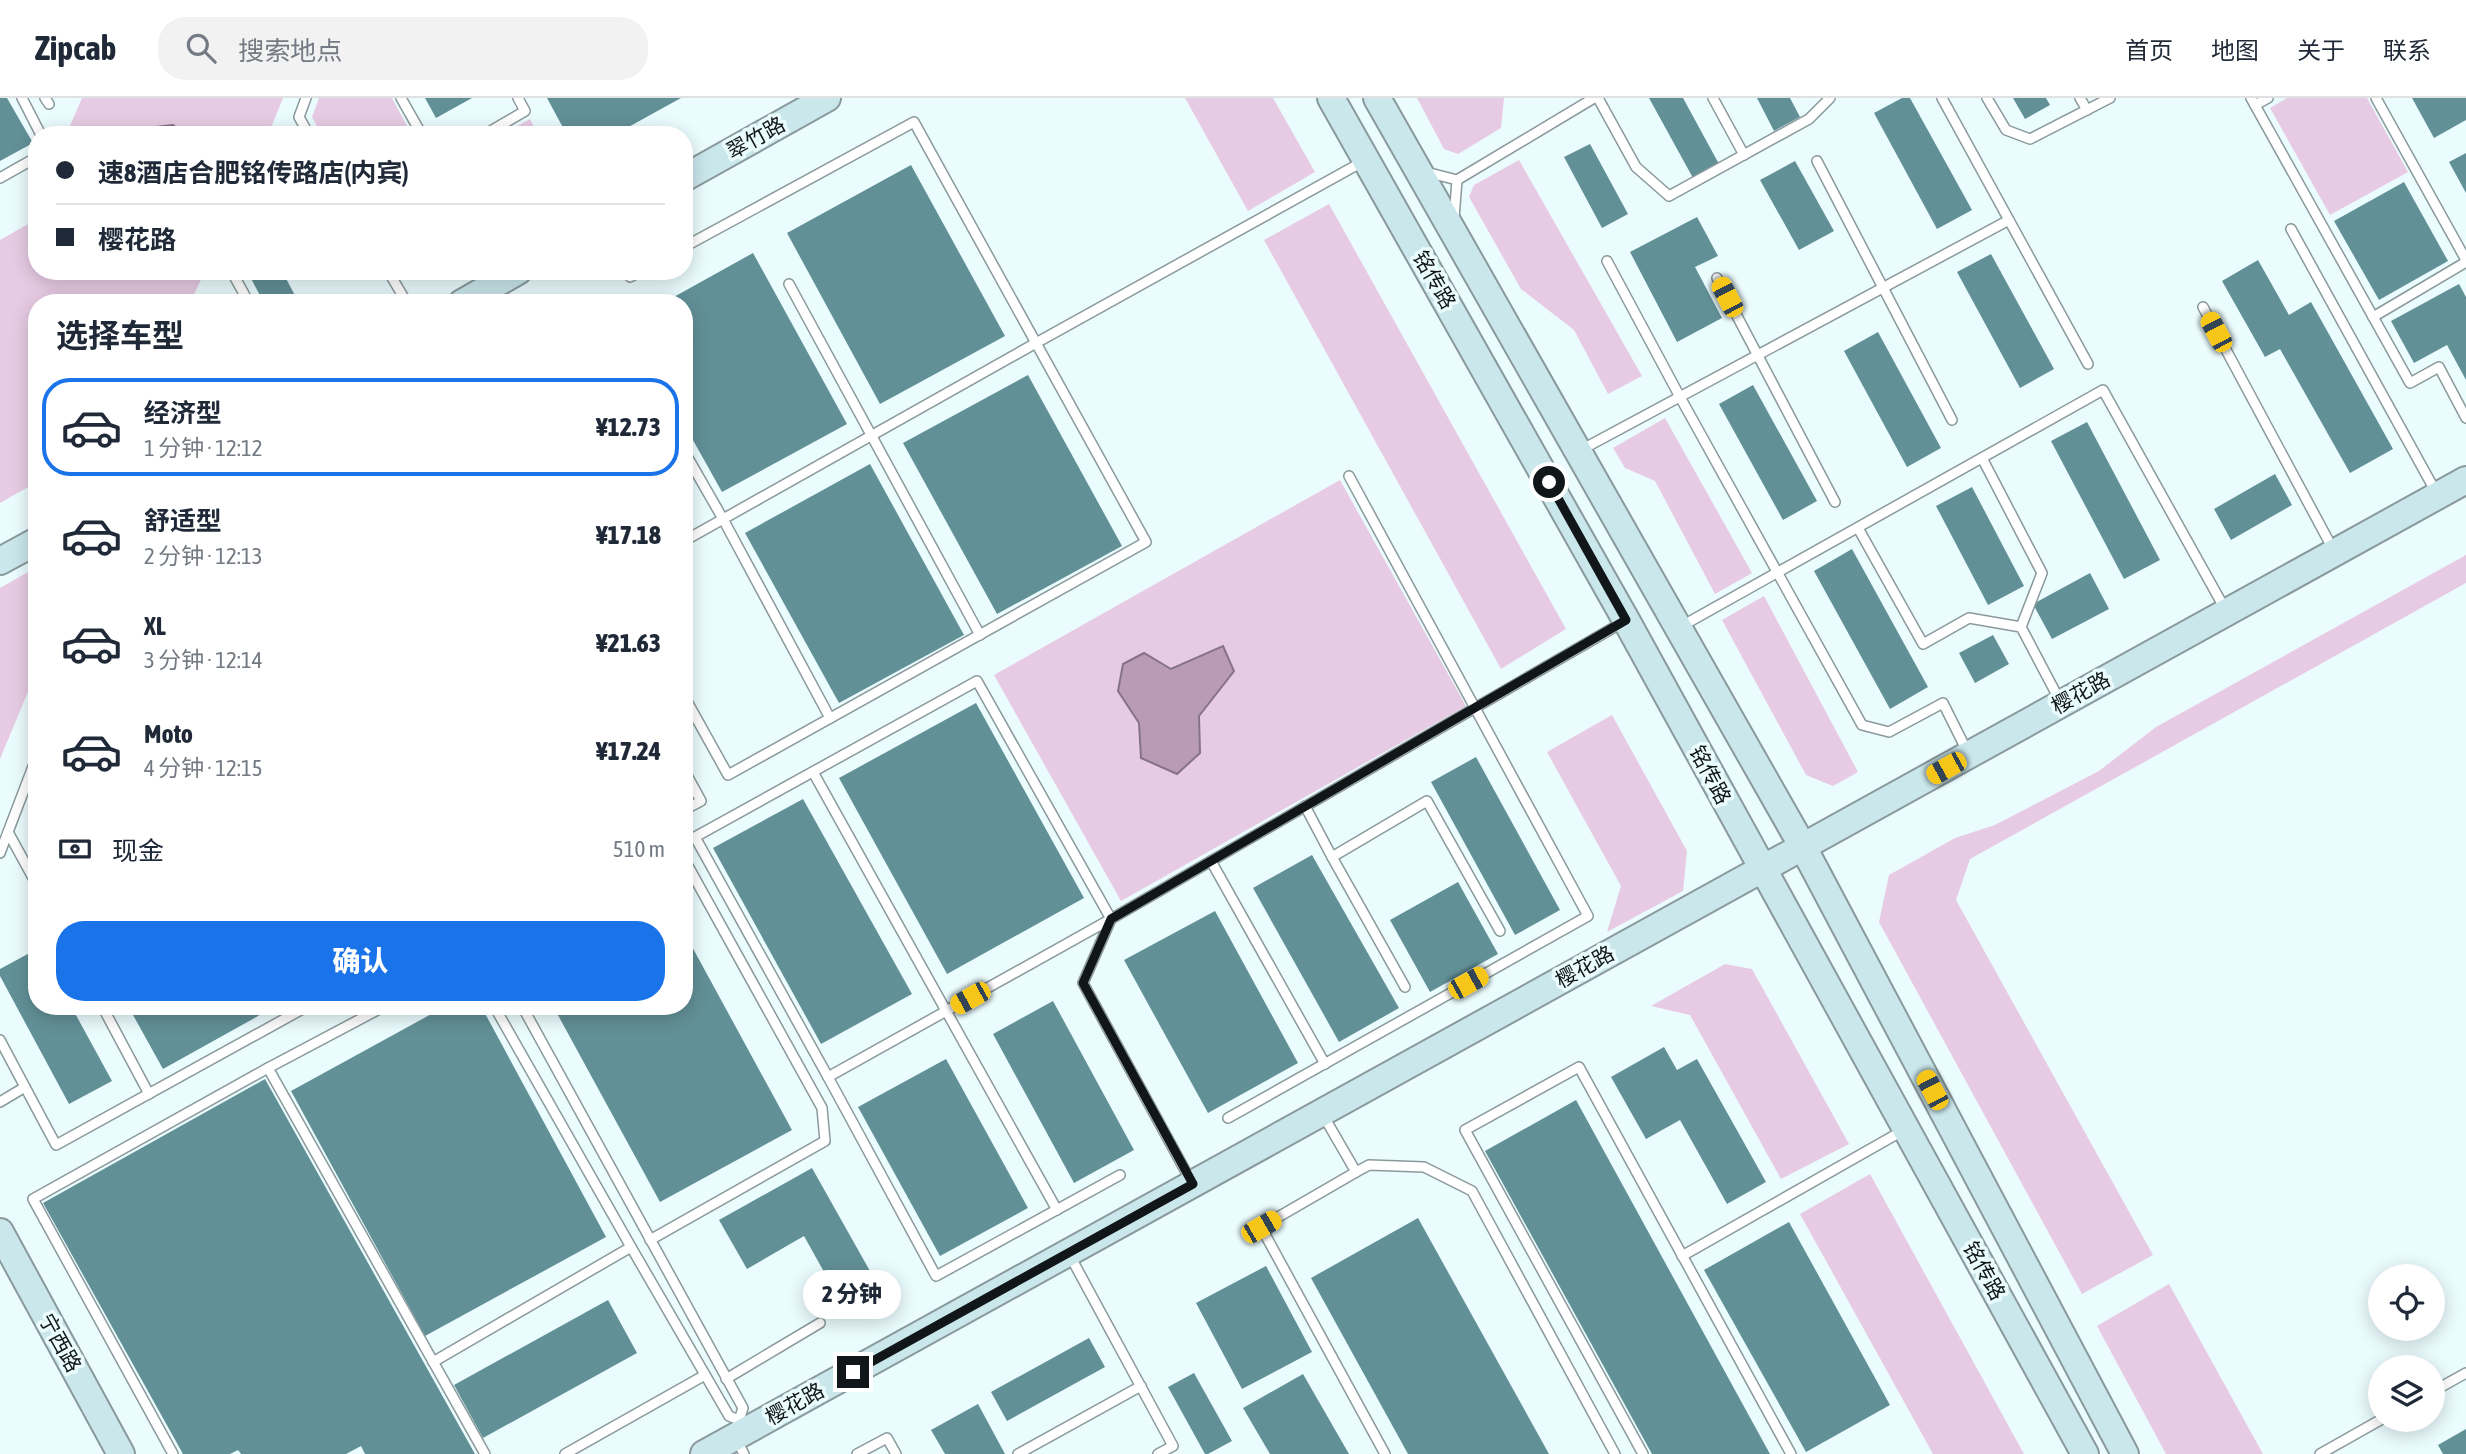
<!DOCTYPE html>
<html lang="zh">
<head>
<meta charset="utf-8">
<style>
  body { margin:0; font-family:"Asap Condensed","Noto Sans SC",sans-serif; background:#f2f2f3; color:#1f2937; height:100vh; display:flex; flex-direction:column; font-size:26px; white-space:nowrap }
  * { box-sizing:border-box; margin:0 }
  p { font-size:23px; color:#747a83 }
  .icon { flex:none; width:38px; height:38px; fill:none; stroke:currentColor; stroke-width:2; stroke-linecap:round; stroke-linejoin:round }
  .map { position:relative; flex:1; overflow:hidden }
  .panel { position:absolute; left:28px; top:196px; width:665px; height:721px; display:flex; flex-direction:column; background:#fff; border-radius:28px; box-shadow:0 4px 18px #0003 }
  .panel>* { flex:none }
  .banner { position:absolute; left:28px; top:28px; width:665px; height:154px; border-radius:28px; box-shadow:0 4px 18px #0003; display:grid; align-content:center; height:154px; padding:0 28px; background:#fff }
  .controls { position:absolute; left:2368px; top:1166px; display:grid; gap:14px }
  .controls a { display:grid; place-items:center; width:77px; height:77px; border-radius:50%; background:#fff; box-shadow:0 4px 18px #0003; font-size:35px }
  .end { position:absolute; width:32px; height:32px; margin:-16px; border:9px solid #111718; background:#fff; box-shadow:0 0 0 4px #fff }
  .from { border-radius:50% }
  .bubble { position:absolute; height:49px; border-radius:24px; background:#fff; box-shadow:0 4px 18px #0003; font-size:23px; font-weight:800; line-height:49px; text-align:center }
  .car { position:absolute; width:21px; height:42px; margin:-21px -10px; border-radius:9px; box-shadow:0 0 5px 2px #0007; background:linear-gradient(#f5c518 24%,#345 0 40%,#f5c518 0 76%,#345 0 86%,#f5c518 0) }
  .banner b { display:flex; align-items:center; gap:24px; height:66px; font-size:26px }
  .banner b+b { border-top:2px solid #e0e1e3 }
  .banner i { width:18px; height:18px; background:#1f2937 }
  ul { padding:0; list-style:none }
  li { display:flex; align-items:center; gap:21px; height:98px; margin:0 14px 10px; padding:0 14px; border:4px solid transparent; border-radius:28px }
  li div { flex:1 }
  li b { display:block; font-size:26px }
  li em { font-style:normal; font-weight:800 }
  li.current { border-color:#1a73e8 }
  li>.icon { width:63px; height:63px; stroke-width:1.5 }
  h2 { padding:0 28px; font-size:32px; line-height:84px }
  .pay { display:flex; align-items:center; gap:18px; height:77px; padding:0 28px; font-size:26px }
  .pay p { margin-inline-start:auto }
  .button { display:flex; gap:14px; margin-top:auto; padding:14px 28px }
  .button a { flex:1; height:80px; border-radius:28px; background:#1a73e8; color:#fff; font-size:28px; font-weight:800; line-height:80px; text-align:center }
  header { display:flex; align-items:center; gap:42px; box-sizing:border-box; height:98px; padding:0 35px; background:#fff; border-bottom:2px solid #e0e1e3 }
  header strong { font-size:33px }
  nav { display:flex; gap:38px; margin-inline-start:auto; font-size:24px }
  .search { width:490px; height:63px; background:#f2f2f3; display:flex; align-items:center; gap:18px; box-sizing:border-box; padding:0 24px; border-radius:28px; color:#747a83; font-size:26px }
  .map>svg:first-child { display:block }
  .green { fill:#e7cbe4 }
  .water { fill:#b99bb6; stroke:#877387; stroke-width:2 }
  .building { fill:#629097 }
  .lines { fill:none; stroke-linecap:round; stroke-linejoin:round }
  .lane-casing { stroke:#8a999c; stroke-width:12 }
  .secondary-casing { stroke:#8a999c; stroke-width:30 }
  .lane { stroke:#fff; stroke-width:9 }
  .secondary { stroke:#cae7ec; stroke-width:26 }
  .route { stroke:#111718; stroke-width:9 }
  .labels { text-anchor:middle; stroke-width:7; stroke-linejoin:round; paint-order:stroke }
  .street-label { font-size:21px; fill:#111718; stroke:#ebfcfe }
</style>
</head>
<body>
<header>
<strong>Zipcab</strong>
<div class="search"><svg class="icon" aria-label="search" viewBox="0 0 24 24"><circle cx="10" cy="10" r="6"/><path d="M15 15l6 6"/></svg>搜索地点</div>
<nav><a>首页</a><a>地图</a><a>关于</a><a>联系</a></nav>
</header>
<div class="map">
<svg width="2466" height="1356" viewBox="0 0 2466 1356">
  <rect width="100%" height="100%" fill="#ebfcfe"/>
  <!-- green -->
  <g class="green">
    <path d="M82 0H283L268 37H66Z"/>
    <path d="M319 0H392L412 37H322L312 19Z"/>
    <path d="M1185 0H1273L1315 74 1248 113Z"/>
    <path d="M1417 0H1504L1501 30 1458 56 1444 51Z"/>
    <path d="M2287 0H2367L2408 74 2330 117 2270 10Z"/>
    <path d="M530 21 538 37H502Z"/>
    <path d="M1519 62 1642 278 1608 296 1574 232 1521 191 1469 99 1474 87Z"/>
    <path d="M1329 106 1566 531 1501 571 1264 142Z"/>
    <path d="M37 108V173H205L190 205H37V384L0 405V142L30 125Z"/>
    <path d="M1665 320 1752 475 1715 496 1655 383 1625 370 1613 350Z"/>
    <path d="M1340 382 1466 608 1121 803 994 577Z"/>
    <path d="M2466 457V485L1970 761 1956 802 2153 1157 2082 1196 1879 824 1889 777 1955 740 1995 727 2099 673 2156 629Z"/>
    <path d="M37 469V572L0 661V490Z"/>
    <path d="M1764 498 1858 674 1833 688 1806 677 1722 522Z"/>
    <path d="M1612 617 1687 753 1683 793 1607 834 1621 788 1547 654Z"/>
    <path d="M1725 866 1752 871 1849 1046 1781 1081 1690 917 1651 908Z"/>
    <path d="M1870 1076 2024 1356H1933L1800 1116Z"/>
    <path d="M2169 1186 2263 1356H2166L2097 1228Z"/>
  </g>
  <!-- water -->
  <g class="water">
    <path d="M173 27 186 37H134L138 31Z"/>
    <path d="M1223 548 1234 573 1199 618 1200 655 1177 676 1141 660 1139 625 1118 593 1123 566 1144 555 1171 571Z"/>
  </g>
  <!-- building -->
  <g class="building">
    <path d="M0 0H7L33 45 0 63Z"/>
    <path d="M425 0H472L436 20Z"/>
    <path d="M547 0H681L614 37H567Z"/>
    <path d="M1649 0H1683L1719 66 1693 80Z"/>
    <path d="M1757 0H1790L1800 19 1774 33Z"/>
    <path d="M1902 0H1910L1972 112 1937 131 1874 15Z"/>
    <path d="M2013 0H2046L2050 7 2025 21Z"/>
    <path d="M2412 0H2466V22L2434 40Z"/>
    <path d="M1590 46 1628 116 1602 130 1564 59Z"/>
    <path d="M2466 55V95L2449 64Z"/>
    <path d="M1795 63 1834 133 1799 152 1760 82Z"/>
    <path d="M911 67 1005 238 880 306 787 135Z"/>
    <path d="M2404 84 2448 163 2379 202 2334 123Z"/>
    <path d="M1697 119 1718 158 1695 169 1722 220 1677 244 1630 154Z"/>
    <path d="M753 155 847 326 722 394 684 326V205H663Z"/>
    <path d="M1991 156 2054 271 2020 290 1957 174Z"/>
    <path d="M2258 162 2289 217 2311 204 2393 351 2350 375 2280 251 2265 259 2222 183Z"/>
    <path d="M247 173H282L299 205H264Z"/>
    <path d="M2459 186 2466 199V282L2447 247 2414 265 2391 223Z"/>
    <path d="M1878 234 1941 350 1907 369 1844 253Z"/>
    <path d="M1028 277 1122 448 997 516 903 345Z"/>
    <path d="M1753 287 1817 403 1783 422 1719 306Z"/>
    <path d="M2087 324 2160 462 2124 481 2051 343Z"/>
    <path d="M870 366 964 537 839 605 745 435Z"/>
    <path d="M2275 376 2292 407 2231 442 2214 411Z"/>
    <path d="M1972 389 2024 488 1988 507 1936 408Z"/>
    <path d="M1852 451 1928 589 1890 611 1814 473Z"/>
    <path d="M2090 475 2109 511 2052 541 2033 506Z"/>
    <path d="M1993 537 2009 566 1975 585 1959 555Z"/>
    <path d="M976 605 1084 800 947 876 839 680Z"/>
    <path d="M1476 659 1560 812 1515 837 1431 684Z"/>
    <path d="M803 701 912 896 821 946 713 750Z"/>
    <path d="M37 722V743L28 727Z"/>
    <path d="M1312 757 1399 910 1339 944 1253 790Z"/>
    <path d="M1458 784 1498 856 1430 894 1390 822Z"/>
    <path d="M1215 813 1298 965 1208 1015 1124 862Z"/>
    <path d="M684 834 792 1032 660 1104 553 908H684Z"/>
    <path d="M37 851V908H71L112 983 69 1006 0 878V871Z"/>
    <path d="M1053 903 1134 1052 1074 1085 993 936Z"/>
    <path d="M128 908H276L163 971Z"/>
    <path d="M446 908H481L606 1139 425 1238 291 993Z"/>
    <path d="M1664 949 1677 972 1697 961 1766 1084 1727 1106 1680 1022 1646 1041 1611 979Z"/>
    <path d="M946 961 1028 1110 940 1158 858 1009Z"/>
    <path d="M265 981 475 1356H365L361 1348 346 1356H241L238 1352 230 1356H183L43 1105Z"/>
    <path d="M1576 1002 1770 1356H1652L1485 1053Z"/>
    <path d="M812 1070 879 1189 843 1208 804 1138 747 1171 719 1122Z"/>
    <path d="M1418 1120 1549 1356H1408L1311 1180Z"/>
    <path d="M1789 1124 1890 1307 1806 1354 1704 1172Z"/>
    <path d="M1266 1168 1312 1254 1242 1291 1196 1205Z"/>
    <path d="M608 1202 637 1255 483 1340 454 1287Z"/>
    <path d="M1089 1240 1105 1269 1007 1323 991 1294Z"/>
    <path d="M1194 1275 1232 1343 1208 1356H1205L1168 1289Z"/>
    <path d="M1303 1276 1349 1356H1270L1243 1310Z"/>
    <path d="M978 1306 1005 1356H945L931 1332Z"/>
    <path d="M2466 1331V1356H2443L2438 1347Z"/>
  </g>
  <g class="lines">
    <defs>
      <g id="lane">
        <path d="M22 0 41 37"/>
        <path d="M45 0 49 6"/>
        <path d="M306 0 299 19 309 37"/>
        <path d="M401 0 422 37"/>
        <path d="M1598 0 1636 69 1669 98 1809 21 1830 0"/>
        <path d="M1713 0 1744 57"/>
        <path d="M1942 0 2088 266"/>
        <path d="M1987 0 2006 32 2030 41 2110 0"/>
        <path d="M2080 0 2087 12"/>
        <path d="M2251 0 2410 285 2439 269 2466 320"/>
        <path d="M2376 0 2466 162"/>
        <path d="M2255 7 2268 0"/>
        <path d="M484 37 525 13 518 0"/>
        <path d="M1817 63 1952 322"/>
        <path d="M1426 74 1457 82 1454 120"/>
        <path d="M0 80 37 59"/>
        <path d="M1457 82 1594 0"/>
        <path d="M2291 131 2437 396"/>
        <path d="M684 149 914 24 1036 245 684 443"/>
        <path d="M1607 163 1680 299 1862 627 1889 634 1943 605 1968 655"/>
        <path d="M388 173 407 205"/>
        <path d="M233 176 249 205"/>
        <path d="M630 179 641 173"/>
        <path d="M1717 180 1835 404"/>
        <path d="M789 186 980 537"/>
        <path d="M2203 209 2334 453"/>
        <path d="M2373 219 2466 164"/>
        <path d="M684 353 723 421 830 620"/>
        <path d="M1579 353 2009 122"/>
        <path d="M1982 360 2042 475 2021 529"/>
        <path d="M1858 430 1923 546 1969 520 2021 529 2060 603"/>
        <path d="M1680 529 2103 292 2225 511"/>
        <path d="M684 598 728 677 1146 444 1036 245 1364 63"/>
        <path d="M684 672 701 703 684 712"/>
        <path d="M813 674 1057 1112"/>
        <path d="M1305 708 1332 759 1427 703 1500 833"/>
        <path d="M8 734 37 787"/>
        <path d="M0 755 37 658"/>
        <path d="M1332 759 1405 889"/>
        <path d="M1211 763 1325 966"/>
        <path d="M102 908 149 996"/>
        <path d="M385 908 268 970 485 1356"/>
        <path d="M522 908 743 1310 739 1322"/>
        <path d="M0 942 25 989"/>
        <path d="M828 979 936 1178 1120 1077"/>
        <path d="M0 1004 25 989 56 1047 308 908"/>
        <path d="M1323 1017 1356 1074 1369 1067 1424 1069 1472 1093 1615 1356"/>
        <path d="M1228 1020 1588 818 1349 378"/>
        <path d="M1356 1074 1261 1129 1385 1356"/>
        <path d="M1192 1085 1083 885 1111 821 977 583 695 739 828 979 1111 821 1625 523"/>
        <path d="M650 1142 825 1043 822 1010 688 768 684 767"/>
        <path d="M631 1149 729 1318 739 1322 742 1326"/>
        <path d="M1069 1156 1173 1348 1158 1356"/>
        <path d="M1682 1158 1904 1032"/>
        <path d="M433 1264 631 1149 494 908"/>
        <path d="M726 1281 820 1225"/>
        <path d="M2432 1294 2466 1275"/>
        <path d="M736 1341 744 1356"/>
        <path d="M173 1356 33 1101 268 970"/>
        <path d="M565 1356 705 1277"/>
        <path d="M857 1356 887 1340 896 1356"/>
        <path d="M1018 1356 1141 1288"/>
        <path d="M1643 1356 1465 1032 1579 969 1791 1356"/>
        <path d="M2320 1356 2382 1321"/>
      </g>
      <g id="secondary">
        <path d="M1331 0 1626 522 2085 1356"/>
        <path d="M1377 0 1803 749 2125 1356"/>
        <path d="M684 80 827 0"/>
        <path d="M462 205 518 173"/>
        <path d="M0 463 37 443"/>
        <path d="M0 1134 121 1356"/>
        <path d="M704 1356 2466 382"/>
      </g>
    </defs>
    <!-- lane casing -->
    <use href="#lane" class="lane-casing"/>
    <!-- secondary casing -->
    <use href="#secondary" class="secondary-casing"/>
    <!-- lane -->
    <use href="#lane" class="lane"/>
    <!-- secondary -->
    <use href="#secondary" class="secondary"/>
  </g>
  <g class="lines">
    <!-- route -->
    <path class="route" d="M853 1274 1193 1086 1083 885 1111 821 1626 522 1549 384"/>
  </g>
  <g class="labels">
    <!-- street labels -->
    <g class="street-label">
      <text transform="translate(756 40) rotate(-29)" y="7">翠竹路</text>
      <text transform="translate(1434 182) rotate(60)" y="7">铭传路</text>
      <text transform="translate(2081 595) rotate(-29)" y="7">樱花路</text>
      <text transform="translate(1710 677) rotate(62)" y="7">铭传路</text>
      <text transform="translate(1585 869) rotate(-29)" y="7">樱花路</text>
      <text transform="translate(1984 1173) rotate(61)" y="7">铭传路</text>
      <text transform="translate(60 1245) rotate(61)" y="7">宁西路</text>
      <text transform="translate(795 1306) rotate(-29)" y="7">樱花路</text>
    </g>
  </g>
</svg>
<div class="controls">
<a><svg class="icon" aria-label="locate" viewBox="0 0 24 24"><circle cx="12" cy="12" r="6"/><path d="M12 2v4M12 18v4M2 12h4M18 12h4"/></svg></a>
<a><svg class="icon" aria-label="layers" viewBox="0 0 24 24"><path d="M12 4l9 5-9 5-9-5zM3 14l9 5 9-5"/></svg></a>
</div>
<i class="end from" style="left:1549px;top:384px"></i>
<i class="end" style="left:853px;top:1274px"></i>
<div class="bubble" style="left:803px;top:1172px;width:98px">2 分钟</div>
<i class="car" style="left:1727px;top:199px;rotate:332deg"></i>
<i class="car" style="left:2216px;top:234px;rotate:332deg"></i>
<i class="car" style="left:1946px;top:670px;rotate:241deg"></i>
<i class="car" style="left:1468px;top:885px;rotate:61deg"></i>
<i class="car" style="left:970px;top:900px;rotate:241deg"></i>
<i class="car" style="left:1932px;top:992px;rotate:332deg"></i>
<i class="car" style="left:1261px;top:1129px;rotate:60deg"></i>
<div class="banner">
<b><i class="from"></i>速8酒店合肥铭传路店(内宾)</b>
<b><i></i>樱花路</b>
</div>
<section class="panel">
<h2>选择车型</h2>
<ul>
<li class="current"><svg class="icon" aria-label="car" viewBox="0 0 24 24"><path d="M5 17H2v-5l4-1 3-4h7l3 4 3 1v5h-3M9 17h6M6 11h13"/><circle cx="7" cy="17" r="2"/><circle cx="17" cy="17" r="2"/></svg><div><b>经济型</b><p>1 分钟 · 12:12</p></div><em>¥12.73</em></li>
<li><svg class="icon" aria-label="car" viewBox="0 0 24 24"><path d="M5 17H2v-5l4-1 3-4h7l3 4 3 1v5h-3M9 17h6M6 11h13"/><circle cx="7" cy="17" r="2"/><circle cx="17" cy="17" r="2"/></svg><div><b>舒适型</b><p>2 分钟 · 12:13</p></div><em>¥17.18</em></li>
<li><svg class="icon" aria-label="car" viewBox="0 0 24 24"><path d="M5 17H2v-5l4-1 3-4h7l3 4 3 1v5h-3M9 17h6M6 11h13"/><circle cx="7" cy="17" r="2"/><circle cx="17" cy="17" r="2"/></svg><div><b>XL</b><p>3 分钟 · 12:14</p></div><em>¥21.63</em></li>
<li><svg class="icon" aria-label="car" viewBox="0 0 24 24"><path d="M5 17H2v-5l4-1 3-4h7l3 4 3 1v5h-3M9 17h6M6 11h13"/><circle cx="7" cy="17" r="2"/><circle cx="17" cy="17" r="2"/></svg><div><b>Moto</b><p>4 分钟 · 12:15</p></div><em>¥17.24</em></li>
</ul>
<div class="pay"><svg class="icon" aria-label="cash" viewBox="0 0 24 24"><path d="M3 7h18v10H3z"/><circle cx="12" cy="12" r="2"/></svg>现金<p>510 m</p></div>
<div class="button"><a>确认</a></div>
</section>
</div>
</body>
</html>
